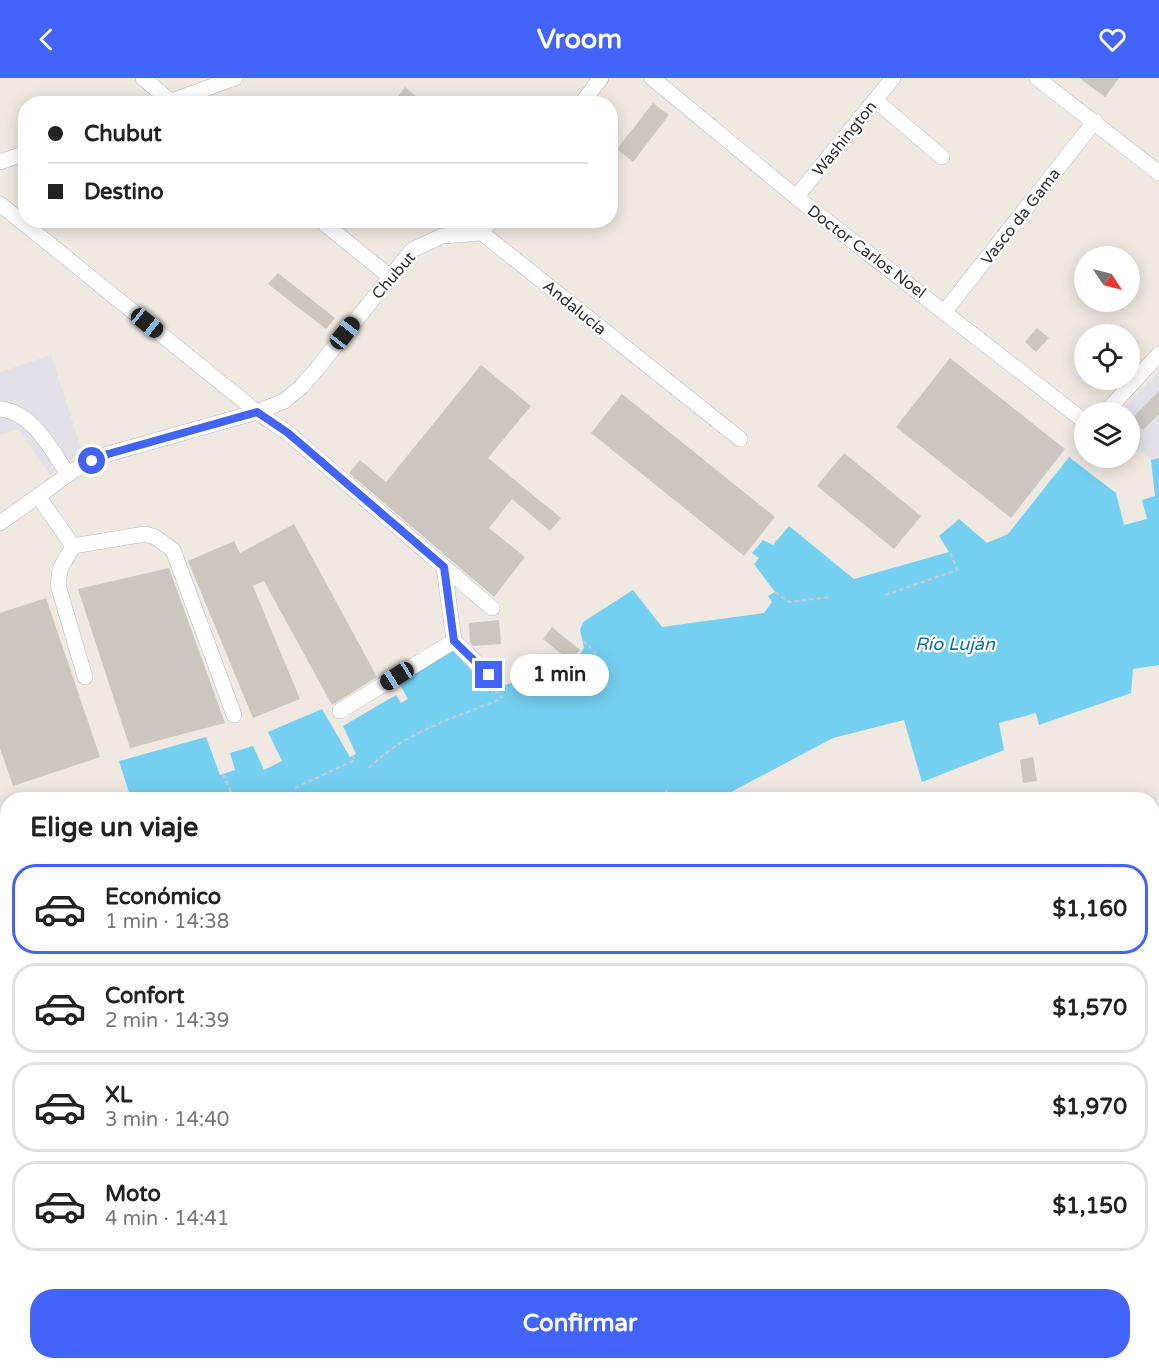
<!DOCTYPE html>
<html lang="es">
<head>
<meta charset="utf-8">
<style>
  body { margin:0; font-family:"Varela Round",sans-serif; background:#f6f6f6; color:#222; height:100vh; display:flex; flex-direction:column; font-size:22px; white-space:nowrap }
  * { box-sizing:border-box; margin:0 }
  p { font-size:20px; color:#767676 }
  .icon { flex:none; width:33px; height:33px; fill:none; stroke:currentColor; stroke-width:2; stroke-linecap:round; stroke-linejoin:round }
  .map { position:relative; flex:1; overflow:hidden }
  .details { position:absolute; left:0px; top:714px; width:1160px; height:578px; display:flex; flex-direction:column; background:#fff; border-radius:24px 24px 0 0; box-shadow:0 3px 15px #0003 }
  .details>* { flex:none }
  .guide { position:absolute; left:18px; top:18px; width:600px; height:132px; border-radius:24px; box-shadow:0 3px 15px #0003; display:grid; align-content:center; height:132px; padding:0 30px; background:#fff }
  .needle { width:39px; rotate:125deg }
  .fabs { position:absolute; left:1074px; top:168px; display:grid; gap:12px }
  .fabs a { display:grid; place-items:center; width:66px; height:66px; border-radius:50%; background:#fff; box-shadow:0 3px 15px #0003; font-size:30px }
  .end { position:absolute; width:27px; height:27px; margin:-14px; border:8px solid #4264fb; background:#fff; box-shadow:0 0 0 3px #fff }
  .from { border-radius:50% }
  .bubble { position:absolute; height:42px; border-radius:21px; background:#fff; box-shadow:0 3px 15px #0003; font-size:20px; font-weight:700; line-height:42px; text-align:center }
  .car { position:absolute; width:18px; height:36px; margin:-18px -9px; border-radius:8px; box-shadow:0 0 4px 2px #0007; background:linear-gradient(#222 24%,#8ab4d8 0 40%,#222 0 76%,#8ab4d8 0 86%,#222 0) }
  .guide b { display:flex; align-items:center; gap:21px; height:57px; font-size:22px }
  .guide b+b { border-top:2px solid #e0e0e0 }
  .guide i { width:15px; height:15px; background:#222 }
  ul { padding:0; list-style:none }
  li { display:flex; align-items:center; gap:18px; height:90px; margin:0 12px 9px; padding:0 18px; border:3px solid #e0e0e0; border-radius:24px }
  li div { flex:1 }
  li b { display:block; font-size:22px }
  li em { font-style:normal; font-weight:700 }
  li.selected { border-color:#4264fb }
  li>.icon { width:54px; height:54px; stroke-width:1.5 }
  h2 { padding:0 30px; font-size:27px; line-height:72px }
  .cta { display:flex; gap:12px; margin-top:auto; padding:12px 30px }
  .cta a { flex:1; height:69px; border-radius:24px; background:#4264fb; color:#fff; font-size:24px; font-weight:700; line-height:69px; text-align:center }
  header { display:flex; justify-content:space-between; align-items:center; height:78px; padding:0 30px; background:#4264fb; color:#fff; font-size:27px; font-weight:700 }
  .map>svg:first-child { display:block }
  .industrial { fill:#e3e1e8 }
  .water { fill:#75cff0 }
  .building { fill:#cbc7bf }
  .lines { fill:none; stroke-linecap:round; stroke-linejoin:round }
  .minor-casing { stroke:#b4b7c1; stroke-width:16 }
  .path { stroke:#c9c9c9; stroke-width:2; stroke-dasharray:4.5 3; stroke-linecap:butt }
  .minor { stroke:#fff; stroke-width:15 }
  .route { stroke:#4264fb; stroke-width:8 }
  .labels { text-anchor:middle; stroke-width:4.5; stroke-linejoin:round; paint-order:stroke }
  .street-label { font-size:16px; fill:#2e2e2e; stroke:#fff }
  .water-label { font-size:18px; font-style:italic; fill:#0d6fa3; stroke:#fff }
</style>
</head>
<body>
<header><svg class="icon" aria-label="back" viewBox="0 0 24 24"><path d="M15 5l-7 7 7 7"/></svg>Vroom<svg class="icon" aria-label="heart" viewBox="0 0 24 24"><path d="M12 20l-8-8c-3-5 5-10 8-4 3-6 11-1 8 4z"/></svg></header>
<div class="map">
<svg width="1159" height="1291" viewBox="0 0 1159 1291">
  <rect width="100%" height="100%" fill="#efe9e1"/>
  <!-- industrial -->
  <g class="industrial">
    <path d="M51 277 82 373 50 397 18 351 0 357V294Z"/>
    <path d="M1159 293V380L1151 382 1130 364V334H1121Z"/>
  </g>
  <!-- water -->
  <g class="water">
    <path d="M1069 379 1116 415 1124 447 1147 441 1142 422 1155 418 1151 382 1159 380V587L1133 591 1131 615 1039 647 1036 635 999 645 1004 672 922 704 904 642 833 660 718 721H131L119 683 206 659 220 697 235 692 230 675 253 668 264 692 282 683 268 654 322 631 350 679 356 676 343 648 396 617 401 625 408 621 399 605 452 572 492 614 499 609 566 587 577 581 584 570 580 552 583 544 633 512 662 549 764 535 772 524 768 518 775 514 754 486 759 480 752 475 763 462 773 467 789 448 854 501 949 474 939 458 959 441 987 465 1008 456Z"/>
    <path d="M0 829 8 836 7 1082 0 1078Z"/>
  </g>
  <!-- building -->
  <g class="building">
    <path d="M1079 0H1119L1105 19Z"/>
    <path d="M405 9 426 26H392Z"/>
    <path d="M653 25 669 37 633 84 617 71Z"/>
    <path d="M278 195 335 240 326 251 268 206Z"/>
    <path d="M1037 250 1049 260 1036 274 1025 264Z"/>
    <path d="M950 280 1065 371 1011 440 896 349Z"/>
    <path d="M481 287 531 328 488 380 561 440 550 453 512 421 489 450 525 479 494 519 349 395 360 382 386 404Z"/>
    <path d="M1159 313V336L1143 352 1132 340Z"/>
    <path d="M622 316 775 439 744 478 591 355Z"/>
    <path d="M844 375 921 438 894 471 817 408Z"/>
    <path d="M294 446 377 599 332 627 264 503 253 508 300 621 253 640 188 483 234 463 240 475Z"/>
    <path d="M169 490 225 645 130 670 78 511Z"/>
    <path d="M46 520 100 679 13 708 0 670V535Z"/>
    <path d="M499 542 501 566 473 568 470 565 469 545Z"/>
    <path d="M552 549 580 572 570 583 543 561Z"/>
    <path d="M1033 679 1037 703 1023 705 1020 682Z"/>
  </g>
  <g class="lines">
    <defs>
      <g id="minor">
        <path d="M143 0 174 26"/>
        <path d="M652 0 796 119 1084 343"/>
        <path d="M1037 0 1159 95"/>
        <path d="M875 22 942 79"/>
        <path d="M163 26 235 0"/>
        <path d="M581 26 601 0"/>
        <path d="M0 84 26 75"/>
        <path d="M796 119 893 0"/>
        <path d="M0 126 257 334 288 355 492 530"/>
        <path d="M320 142 389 198"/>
        <path d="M482 155 740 361"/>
        <path d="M945 233 1095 43"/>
        <path d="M0 331C33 334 51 372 68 396"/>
        <path d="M1106 334 1159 276"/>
        <path d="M38 418 73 468"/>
        <path d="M0 445 76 391 108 376 257 334 284 323 300 310 316 292 412 172 442 158 482 155 491 142"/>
        <path d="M444 489 454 563 489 597"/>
        <path d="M85 599 58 507 60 491 73 468 145 456 155 459 173 472 234 637"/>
        <path d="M340 633 454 563"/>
      </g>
    </defs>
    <!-- minor casing -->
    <use href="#minor" class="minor-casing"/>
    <!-- path -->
    <g class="path">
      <path d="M775 514 789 524 831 519"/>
      <path d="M885 517 957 492 950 474"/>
      <path d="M576 597 597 580 594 573 583 563"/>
      <path d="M369 690C403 655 454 640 498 622L502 619 495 612"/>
      <path d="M223 696 233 718 226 722"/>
      <path d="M295 710 355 682 353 678"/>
      <path d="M666 712 669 722"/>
      <path d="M646 717 647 722"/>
    </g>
    <!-- minor -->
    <use href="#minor" class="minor"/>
  </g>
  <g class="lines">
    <!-- route -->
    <path class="route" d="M92 383 108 376 257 334 288 355 444 489 454 563 489 597"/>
  </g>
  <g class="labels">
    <!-- street labels -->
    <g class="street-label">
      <text transform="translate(844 60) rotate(-51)" y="6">Washington</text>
      <text transform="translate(1020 138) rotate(-52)" y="6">Vasco da Gama</text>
      <text transform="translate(867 173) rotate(37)" y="6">Doctor Carlos Noel</text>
      <text transform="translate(393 197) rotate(-49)" y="6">Chubut</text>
      <text transform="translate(575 229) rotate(39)" y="6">Andalucía</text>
    </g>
    <!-- water labels -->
    <g class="water-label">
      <text x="955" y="572">Río Luján</text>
    </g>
  </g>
</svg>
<div class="fabs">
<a><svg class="needle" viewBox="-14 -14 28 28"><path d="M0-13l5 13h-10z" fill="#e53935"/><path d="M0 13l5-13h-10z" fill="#767676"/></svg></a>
<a><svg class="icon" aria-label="locate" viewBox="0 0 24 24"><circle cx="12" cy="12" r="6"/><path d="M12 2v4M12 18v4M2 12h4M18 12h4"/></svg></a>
<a><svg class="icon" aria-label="layers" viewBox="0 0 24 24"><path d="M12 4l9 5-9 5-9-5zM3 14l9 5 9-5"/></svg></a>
</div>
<i class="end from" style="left:92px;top:383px"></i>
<i class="end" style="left:489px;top:597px"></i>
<div class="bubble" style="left:510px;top:576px;width:99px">1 min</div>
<i class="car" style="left:147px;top:245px;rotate:129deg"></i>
<i class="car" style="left:345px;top:255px;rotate:38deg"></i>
<i class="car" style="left:397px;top:598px;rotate:238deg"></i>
<div class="guide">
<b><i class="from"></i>Chubut</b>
<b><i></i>Destino</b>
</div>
<section class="details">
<h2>Elige un viaje</h2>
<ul>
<li class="selected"><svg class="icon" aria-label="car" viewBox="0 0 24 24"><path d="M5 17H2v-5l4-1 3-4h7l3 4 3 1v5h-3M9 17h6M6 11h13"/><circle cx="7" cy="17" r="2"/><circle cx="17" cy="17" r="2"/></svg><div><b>Económico</b><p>1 min · 14:38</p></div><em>$1,160</em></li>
<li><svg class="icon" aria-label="car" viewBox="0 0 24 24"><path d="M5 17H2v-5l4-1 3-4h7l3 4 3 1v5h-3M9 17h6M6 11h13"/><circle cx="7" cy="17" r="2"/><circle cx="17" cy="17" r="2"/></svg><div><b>Confort</b><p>2 min · 14:39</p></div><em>$1,570</em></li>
<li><svg class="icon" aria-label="car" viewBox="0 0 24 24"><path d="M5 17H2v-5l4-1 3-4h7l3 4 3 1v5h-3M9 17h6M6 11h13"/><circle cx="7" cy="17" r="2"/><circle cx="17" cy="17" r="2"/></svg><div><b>XL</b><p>3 min · 14:40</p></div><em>$1,970</em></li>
<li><svg class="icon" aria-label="car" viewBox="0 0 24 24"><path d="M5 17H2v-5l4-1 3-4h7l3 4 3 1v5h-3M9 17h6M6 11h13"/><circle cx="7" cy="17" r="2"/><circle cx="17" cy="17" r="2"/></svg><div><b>Moto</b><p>4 min · 14:41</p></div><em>$1,150</em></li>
</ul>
<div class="cta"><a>Confirmar</a></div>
</section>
</div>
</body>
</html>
